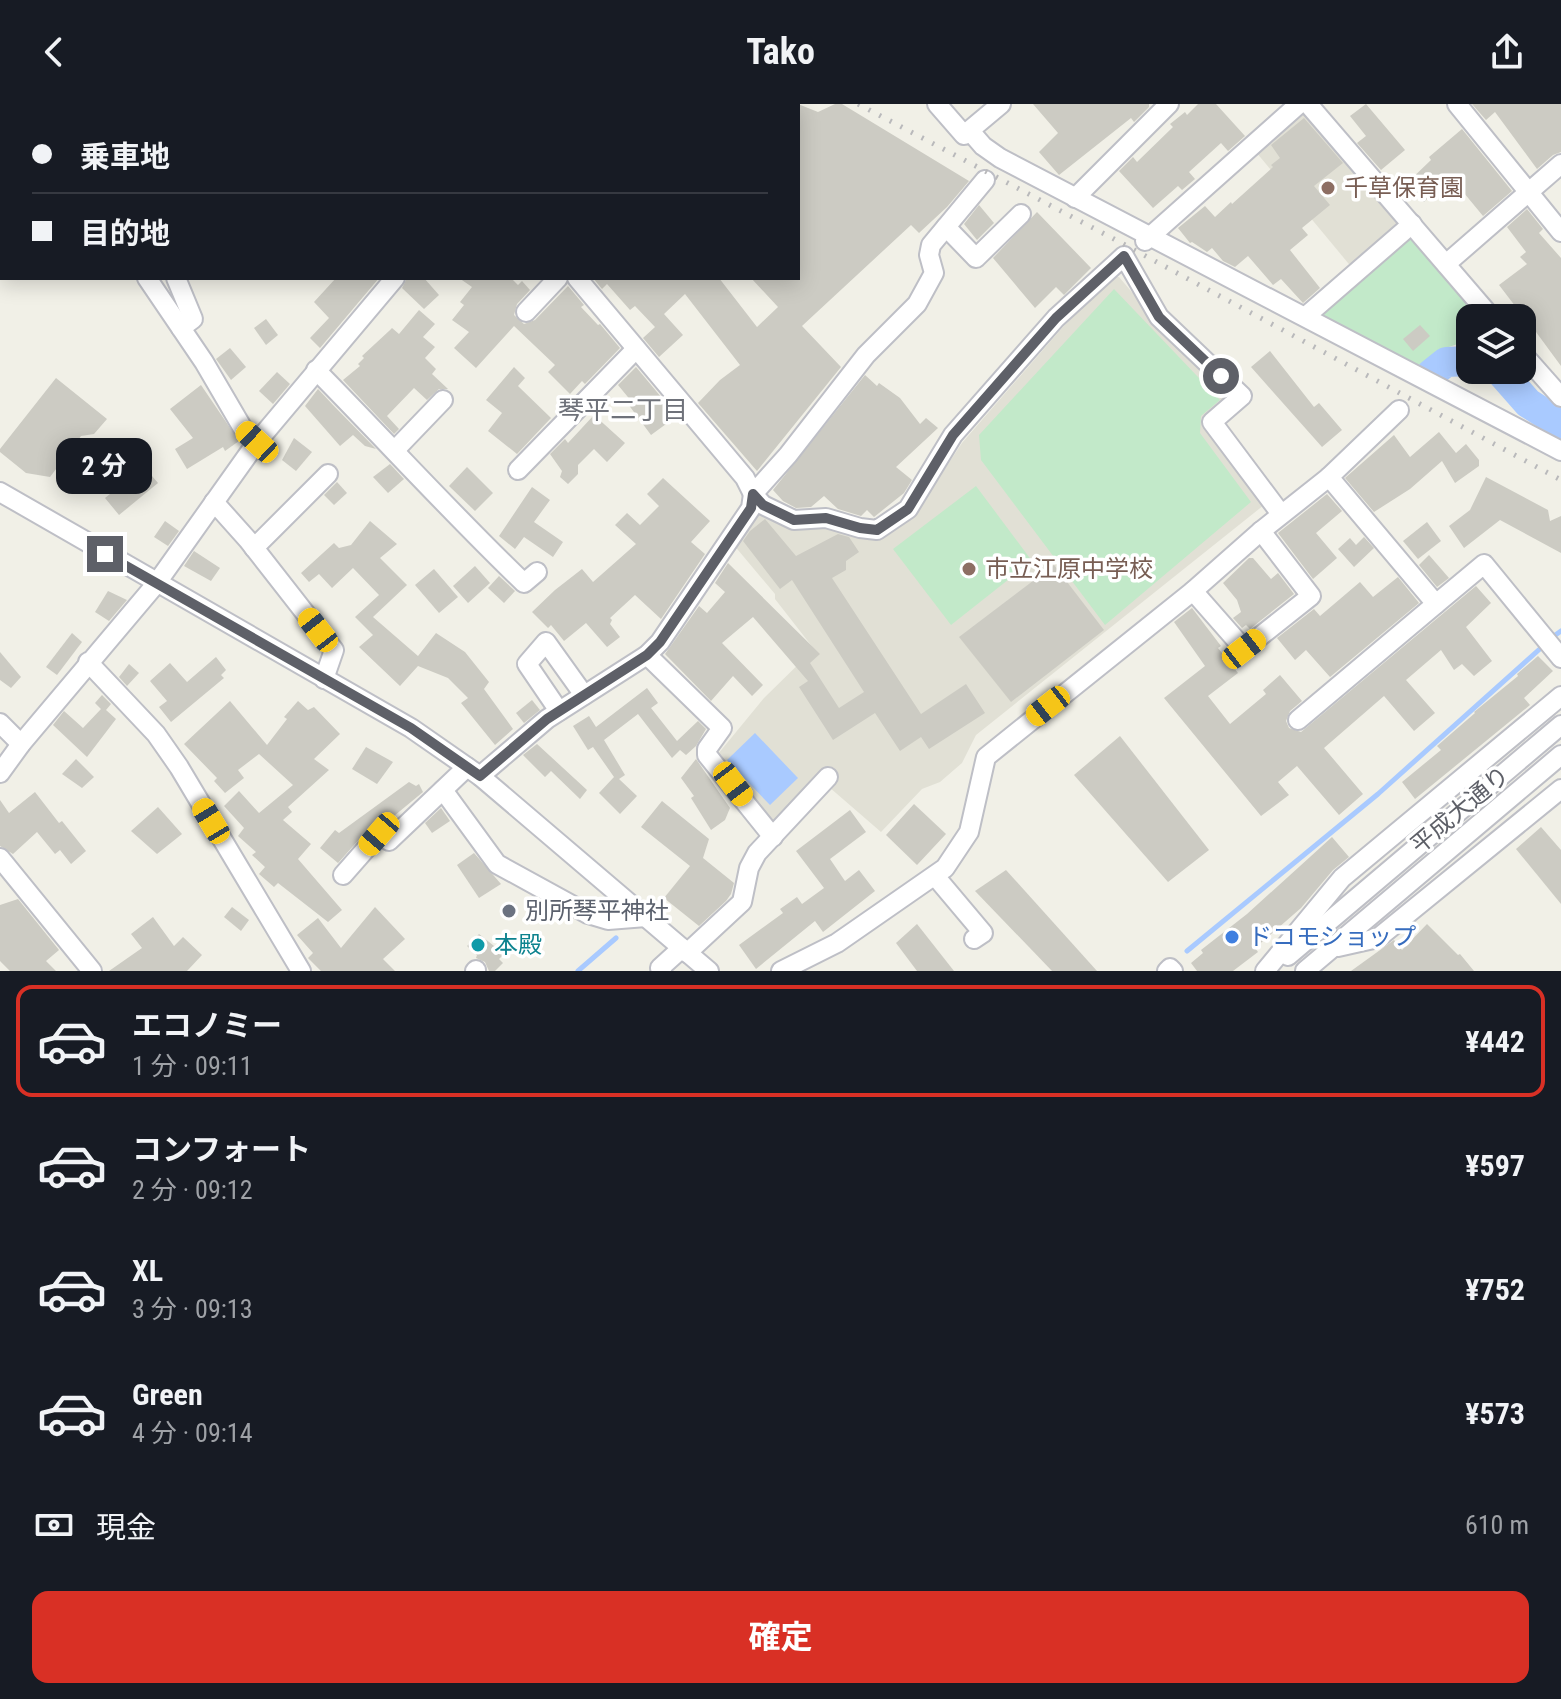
<!DOCTYPE html>
<html lang="ja">
<head>
<meta charset="utf-8">
<style>
  body { margin:0; font-family:"Roboto Condensed","Noto Sans JP",sans-serif; background:#20242c; color:#f1f3f6; height:100vh; display:flex; flex-direction:column; font-size:30px; white-space:nowrap }
  * { box-sizing:border-box; margin:0 }
  p { font-size:26px; color:#9ea1a6 }
  .icon { flex:none; width:44px; height:44px; fill:none; stroke:currentColor; stroke-width:2; stroke-linecap:round; stroke-linejoin:round }
  .map { position:relative; height:867px; overflow:hidden }
  .side { display:flex; flex-direction:column; background:#171b24; flex:1 }
  .side>* { flex:none }
  .hud { position:absolute; left:0px; top:0px; width:800px; height:176px; box-shadow:0 4px 20px #0003; display:grid; align-content:center; height:176px; padding:0 32px; background:#171b24 }
  .buttons { position:absolute; left:1456px; top:200px; display:grid; gap:16px }
  .buttons a { display:grid; place-items:center; width:80px; height:80px; border-radius:16px; background:#171b24; box-shadow:0 4px 20px #0003; font-size:40px }
  .end { position:absolute; width:36px; height:36px; margin:-18px; border:10px solid #5e6068; background:#fff; box-shadow:0 0 0 4px #fff }
  .from { border-radius:50% }
  .bubble { position:absolute; height:56px; border-radius:16px; background:#171b24; box-shadow:0 4px 20px #0003; font-size:26px; font-weight:700; line-height:56px; text-align:center }
  .car { position:absolute; width:24px; height:48px; margin:-24px -12px; border-radius:10px; box-shadow:0 0 6px 2px #0007; background:linear-gradient(#f5c518 24%,#345 0 40%,#f5c518 0 76%,#345 0 86%,#f5c518 0) }
  .hud b { display:flex; align-items:center; gap:28px; height:76px; font-size:30px }
  .hud b+b { border-top:2px solid #363941 }
  .hud i { width:20px; height:20px; background:#f1f3f6 }
  ul { padding:14px 0 0; list-style:none }
  li { display:flex; align-items:center; gap:24px; height:112px; margin:0 16px 12px; padding:0 16px; border:4px solid transparent; border-radius:16px }
  li div { flex:1 }
  li b { display:block; font-size:30px }
  li em { font-style:normal; font-weight:700 }
  li.current { border-color:#d93025 }
  li>.icon { width:72px; height:72px; stroke-width:1.5 }
  .pay { display:flex; align-items:center; gap:20px; height:88px; padding:0 32px; font-size:30px }
  .pay p { margin-inline-start:auto }
  .cta { display:flex; gap:16px; margin-top:auto; padding:16px 32px }
  .cta a { flex:1; height:92px; border-radius:16px; background:#d93025; color:#fff; font-size:32px; font-weight:700; line-height:92px; text-align:center }
  header { display:flex; justify-content:space-between; align-items:center; height:104px; padding:0 32px; background:#171b24; font-size:36px; font-weight:700 }
  .map>svg:first-child { display:block }
  .education { fill:#e1e0d5 }
  .green { fill:#c2e9c9 }
  .water { fill:#a9caff }
  .lines { fill:none; stroke-linecap:round; stroke-linejoin:round }
  .stream { stroke:#a9caff; stroke-width:5 }
  .river { stroke:#a9caff; stroke-width:30 }
  .building { fill:#cccbc3 }
  .minor-casing { stroke:#bebfc6; stroke-width:22 }
  .minor { stroke:#fff; stroke-width:18 }
  .rail { stroke:#b9b9bb; stroke-width:5; stroke-dasharray:2 10; stroke-linecap:butt }
  .route { stroke:#5e6068; stroke-width:10 }
  .education-dot { fill:#8d6e63; stroke:#fff; stroke-width:3 }
  .worship-dot { fill:#6b7280; stroke:#fff; stroke-width:3 }
  .shop-dot { fill:#3f7fe0; stroke:#fff; stroke-width:3 }
  .culture-dot { fill:#0f9aa8; stroke:#fff; stroke-width:3 }
  .labels { text-anchor:middle; stroke-width:7; stroke-linejoin:round; paint-order:stroke }
  .education-label { font-size:24px; fill:#785e54; stroke:#fff; text-anchor:start }
  .street-label { font-size:24px; fill:#5e6068; stroke:#fff }
  .worship-label { font-size:24px; fill:#5b616d; stroke:#fff; text-anchor:start }
  .shop-label { font-size:24px; fill:#366cbe; stroke:#fff; text-anchor:start }
  .culture-label { font-size:24px; fill:#0d838f; stroke:#fff; text-anchor:start }
  .neighbourhood-label { font-size:26px; fill:#6f727a; stroke:#fff }
</style>
</head>
<body>
<header><svg class="icon" aria-label="back" viewBox="0 0 24 24"><path d="M15 5l-7 7 7 7"/></svg>Tako<svg class="icon" aria-label="share" viewBox="0 0 24 24"><path d="M12 15V3M7 8l5-5 5 5M5 13v7h14v-7"/></svg></header>
<div class="map">
<svg width="1561" height="867" viewBox="0 0 1561 867">
  <rect width="100%" height="100%" fill="#f1f0e7"/>
  <!-- education -->
  <g class="education">
    <path d="M1300 8 1307 10 1399 120 1353 165 1256 48Z"/>
    <path d="M1112 173H1119L1153 213 1230 288V295L1208 313 1264 401 976 631 962 659 940 678 922 685 881 728 829 683 773 724 755 695 718 654V650L764 594 814 545 775 495V490L733 440 755 406 788 424 830 420 872 436 914 411 962 339 1062 224Z"/>
  </g>
  <!-- green -->
  <g class="green">
    <path d="M1411 130 1482 214H1470V238C1449 240 1435 249 1419 261L1319 214V207Z"/>
    <path d="M1114 185 1220 296 1201 312 1200 329 1251 398 1105 521 981 356 979 331Z"/>
    <path d="M976 382 1032 457 951 521 893 445Z"/>
  </g>
  <!-- water -->
  <path class="water" d="M755 629 798 674 770 701 727 656Z"/>
  <g class="lines">
    <!-- stream -->
    <g class="stream">
      <path d="M1554 532 1561 527"/>
      <path d="M1187 847 1378 690 1542 543"/>
      <path d="M578 867 616 834"/>
    </g>
    <!-- river -->
    <g class="river">
      <path d="M1499 266 1528 299 1561 320"/>
      <path d="M1431 270 1446 258 1470 257"/>
    </g>
  </g>
  <!-- building -->
  <g class="building">
    <path d="M798 0 818 8 835 0H842L969 77 947 103 919 129 911 121 802 222 841 263 757 367 698 299 720 276 740 261 685 190 664 210 683 231 659 253 643 234 655 223 635 202 630 206 607 180 602 185 593 174H719L757 223 778 203 751 174H798Z"/>
    <path d="M1033 0H1149V3L1134 18 1131 14 1059 71 1039 48 1058 29Z"/>
    <path d="M1198 0H1216L1245 32 1228 47 1221 39 1189 68 1195 75 1182 86 1178 82 1153 104 1119 67 1133 53 1137 58 1173 23 1170 20 1185 8 1187 11Z"/>
    <path d="M1366 0 1405 46 1381 66 1357 39 1366 32 1350 12Z"/>
    <path d="M1472 0H1561V48L1553 51 1537 65 1495 8 1486 16Z"/>
    <path d="M1304 14 1343 59 1314 82 1330 101 1302 124 1308 131 1290 146 1320 184 1303 199 1281 175 1273 181 1248 152 1235 163 1223 157 1212 144 1207 148 1192 138 1190 139 1178 124 1205 102 1215 113 1231 98 1232 100 1273 63 1271 61 1280 54 1271 41Z"/>
    <path d="M1462 25 1512 87 1483 112 1450 72 1424 98 1406 80 1431 56 1429 53Z"/>
    <path d="M979 101 994 119 977 136 964 120Z"/>
    <path d="M1527 105 1543 125 1539 129 1561 154V262L1536 228 1522 237V211L1499 181 1527 160 1520 153 1526 148 1507 123Z"/>
    <path d="M1037 108 1091 164 1064 191 1056 183 1035 204 993 154Z"/>
    <path d="M336 174H379L320 244 310 234 329 214 314 198Z"/>
    <path d="M407 174H424L439 191 424 205 402 184Z"/>
    <path d="M459 174H511L518 181 522 177 530 186 517 200 514 211 524 220 535 216 568 182 584 201 581 203 598 221 600 220 620 244 585 280 582 277 570 290 548 268 555 261 514 222 476 264 454 244 469 228 452 216 464 201 460 198 472 183Z"/>
    <path d="M419 206 435 220 423 233 435 243 425 254 436 265 432 270 448 285H439L427 296 414 284 387 312 399 325 394 330 343 276 360 262 358 260 364 254 362 252 389 227 392 224 399 230Z"/>
    <path d="M266 215 278 231 266 241 254 224Z"/>
    <path d="M1420 221 1430 232 1413 247 1403 235Z"/>
    <path d="M230 244 246 263 231 276 216 255Z"/>
    <path d="M1270 247 1314 303 1319 299 1342 326 1322 343 1251 263Z"/>
    <path d="M514 263 525 274 518 282 551 314 517 350 488 327 502 309 486 296Z"/>
    <path d="M636 263 677 312 651 331 628 300 632 298 618 281Z"/>
    <path d="M277 268 290 280 273 300 259 287Z"/>
    <path d="M865 271 877 282 879 279 900 294 920 320 926 314 938 324 896 363 912 376 904 389 874 413 867 406 861 412 838 405 824 392 811 403 796 404 783 397 773 386Z"/>
    <path d="M56 274 107 315 94 330 81 332 50 373 26 369 0 348V345Z"/>
    <path d="M201 281 239 337 225 347 223 343 187 365 175 345 193 334 170 305Z"/>
    <path d="M318 285 333 301 376 345 365 342 353 331 340 342 305 302Z"/>
    <path d="M594 311 625 339 607 358 594 345 578 361V370L568 380 560 373 562 367 550 350 565 335 568 339Z"/>
    <path d="M1439 328 1456 349 1466 340 1479 356V362L1455 379 1442 357 1410 385 1374 408 1345 374 1394 331 1410 353Z"/>
    <path d="M294 334 312 348 296 367 282 356Z"/>
    <path d="M132 342 140 358 158 379 119 411 105 394 130 374 116 358Z"/>
    <path d="M390 360 404 375 388 389 373 373Z"/>
    <path d="M467 363 493 389 475 407 449 382Z"/>
    <path d="M1486 373 1548 406 1550 417 1561 412V449L1500 416 1464 444 1449 422 1470 406Z"/>
    <path d="M663 374 710 417 691 438 705 450 661 515 635 491 610 514 612 516 610 520 620 533 607 543 586 519 564 537 551 521 548 524 532 508 555 486 582 465 593 478 636 440 615 421 627 409 640 421 659 402 647 390Z"/>
    <path d="M337 378 347 389 334 401 324 391Z"/>
    <path d="M532 383 550 396 534 418 563 438 553 453 524 433 515 445 499 432Z"/>
    <path d="M1327 390 1342 407 1316 429 1337 454 1313 475 1278 429Z"/>
    <path d="M765 415 796 452 838 430 849 433 859 448 846 457V466L832 474 921 610 966 580 985 609 929 645 921 633 900 647 875 609 833 636 799 583 808 577 753 513 722 539 763 581 752 592 733 572 711 597 665 550 699 502 707 509 725 488 715 479 728 459 820 550 810 559 839 604 864 588 792 476 780 485 743 437 750 427Z"/>
    <path d="M165 417 179 427 168 442 154 433Z"/>
    <path d="M370 417 397 440 380 454 407 481 373 513 418 552 436 529 465 548 489 578 484 585 513 625 495 641 461 599 468 594 448 574 418 562 400 582 359 543 373 531 355 513 379 491 353 464 332 484 319 470 309 478 301 469 334 439 339 444 351 441Z"/>
    <path d="M1427 418 1441 437 1418 455 1403 437Z"/>
    <path d="M1364 433 1374 444 1354 463 1338 445 1350 434 1356 441Z"/>
    <path d="M194 447 220 464 211 477 184 462Z"/>
    <path d="M1429 451 1449 474 1437 483 1419 461Z"/>
    <path d="M1249 454H1253L1271 475 1278 469 1294 490 1250 525 1246 521 1242 524 1233 514 1241 508 1237 496 1223 479Z"/>
    <path d="M1054 461 1104 526 1011 598 959 533Z"/>
    <path d="M475 462 490 479 468 499 453 482Z"/>
    <path d="M434 465 458 493 439 509 415 481Z"/>
    <path d="M499 472 515 487 504 499 488 484Z"/>
    <path d="M1398 473 1419 499 1330 573 1306 546 1295 556 1277 534 1314 505 1320 512 1360 478 1373 493Z"/>
    <path d="M1476 482 1491 499 1466 523 1492 557 1474 572 1462 560 1454 566 1441 546 1406 576 1435 609 1414 627 1384 592 1324 644 1363 690 1339 711 1297 662 1278 678 1289 691 1261 712 1164 594 1205 562 1174 518 1192 504 1221 542 1218 544 1238 569 1208 592 1230 620 1266 590 1263 586 1280 571 1302 597 1290 607 1286 617 1289 624 1301 628Z"/>
    <path d="M108 487 127 496 109 517 95 508Z"/>
    <path d="M72 529 82 538 57 571 46 563Z"/>
    <path d="M0 548 21 573 11 584 0 576Z"/>
    <path d="M1538 552 1553 567 1524 594 1530 601 1415 695 1402 678 1441 646 1437 642 1475 609 1474 608 1518 572 1517 570Z"/>
    <path d="M216 553 226 566 221 571 224 574 171 618 159 603 167 597 150 577 170 559 187 578Z"/>
    <path d="M129 560 139 569 127 582 119 573Z"/>
    <path d="M647 584 658 599 651 604 677 637 698 617 706 625 696 642 686 651 680 646 672 654 638 610 604 636 625 671 619 675 637 692 620 710 599 689 614 673 593 643 588 646 573 622 589 612 596 623Z"/>
    <path d="M102 591 111 600 106 606 116 615 87 653 53 621 64 607 83 624 101 605 95 599Z"/>
    <path d="M532 596 540 606 524 619 516 609Z"/>
    <path d="M230 597 267 641 287 615 284 613 298 597 308 606 314 603 340 630 314 655 329 666 288 703 292 708 283 716 311 740 298 755 342 806 328 818 278 779 274 783 259 770 265 763 252 751 256 748 238 732 244 724 224 702 239 687 259 709 293 681 259 650 238 666 244 674 225 689 214 677 217 674 184 640Z"/>
    <path d="M1120 632 1209 746 1168 778 1074 671Z"/>
    <path d="M537 640 587 686 580 695 551 667 545 673 523 651Z"/>
    <path d="M366 643 393 658 377 680 352 665Z"/>
    <path d="M76 655 94 673 82 684 62 670Z"/>
    <path d="M696 655 730 704 725 716 711 726 691 694 694 692 681 674Z"/>
    <path d="M409 678 416 682 419 680 423 688 394 712 387 721 380 718 371 722 338 759 320 744 335 726 339 729Z"/>
    <path d="M35 688 59 719 62 717 86 747 71 760 60 746 55 750 37 728 13 750 0 742V696L9 709Z"/>
    <path d="M662 697 709 735 703 754 734 779 731 790 726 797 699 822 664 794 690 762 641 723Z"/>
    <path d="M914 700 946 730 917 761 886 731Z"/>
    <path d="M158 703 182 730 157 750 131 727Z"/>
    <path d="M441 704 450 717 432 729 425 719Z"/>
    <path d="M850 706 866 728 830 755 845 777 859 766 875 787 823 828 815 817 756 865 739 841 783 809 780 805 797 793 802 800 824 784 796 747Z"/>
    <path d="M1541 723 1561 746V800L1516 745Z"/>
    <path d="M1332 733 1349 753 1333 766 1301 804 1255 844 1258 848 1233 867H1197L1191 859 1203 849 1201 846 1247 810Z"/>
    <path d="M474 749 501 780 479 794 457 761Z"/>
    <path d="M1006 766 1097 867H1052L975 787Z"/>
    <path d="M18 795 59 846 46 857 56 867H10L0 857V801Z"/>
    <path d="M232 803 249 816 241 827 224 813Z"/>
    <path d="M375 803 405 835 383 855 395 867H321L308 854 313 849 297 831 318 814 341 844Z"/>
    <path d="M153 813 174 842 183 833 202 851 187 867H109L142 844 131 830Z"/>
    <path d="M917 820 954 867H917L896 839Z"/>
    <path d="M1427 820 1458 851 1460 850 1474 867H1351L1394 836 1402 846Z"/>
    <path d="M479 830 504 850 499 855 503 859 495 867H489L485 858 476 854 477 851 467 842Z"/>
  </g>
  <g class="lines">
    <defs>
      <g id="minor">
        <path d="M415 0 417 2"/>
        <path d="M937 0 964 31 1001 0"/>
        <path d="M1308 0 1492 214"/>
        <path d="M1457 0 1561 128"/>
        <path d="M61 2 62 0"/>
        <path d="M158 2 159 0"/>
        <path d="M542 2 544 0"/>
        <path d="M970 27 983 42 1000 54 1561 347"/>
        <path d="M0 33 2 34"/>
        <path d="M1075 94 1169 0"/>
        <path d="M0 110 2 106"/>
        <path d="M946 123 976 154 1021 110"/>
        <path d="M1145 137 1299 0"/>
        <path d="M1446 160 1561 60"/>
        <path d="M147 174 204 258 242 323 257 338"/>
        <path d="M176 174 193 215 181 224"/>
        <path d="M577 174 745 374 753 390 763 401 794 416 826 414 860 424 877 426 908 405 953 331 1056 214 1124 152 1159 213 1242 292 1212 318 1281 410"/>
        <path d="M526 208 558 174"/>
        <path d="M1306 212 1412 120"/>
        <path d="M1522 249 1561 293"/>
        <path d="M316 266C386 337 452 410 524 479L537 468"/>
        <path d="M395 346 443 296"/>
        <path d="M518 366 636 245"/>
        <path d="M1329 373 1436 500 1484 460 1561 554"/>
        <path d="M0 388 411 624 480 672 709 867"/>
        <path d="M214 398 248 436 334 546 324 575"/>
        <path d="M254 444 328 370"/>
        <path d="M1193 487 1244 545 1311 492 1261 427"/>
        <path d="M647 551 722 624 707 645V651L773 733"/>
        <path d="M88 558 156 630 179 663 301 867"/>
        <path d="M559 607 527 560 546 538 584 591"/>
        <path d="M1298 616 1436 500"/>
        <path d="M0 619 21 640"/>
        <path d="M0 669 21 640 156 480 257 338 395 174"/>
        <path d="M480 672 547 615 647 551 660 538 751 404 753 390 788 351 866 251 917 200 934 169 929 151 931 141 985 76"/>
        <path d="M443 686 497 760 588 810 608 816 646 813"/>
        <path d="M0 754 92 867"/>
        <path d="M343 771 379 730 389 737 467 663"/>
        <path d="M935 772 983 829 974 835"/>
        <path d="M1338 843 1378 834 1561 685"/>
        <path d="M687 849 742 798 749 764 757 749 828 673"/>
        <path d="M1288 852 1561 621"/>
        <path d="M475 867 476 866"/>
        <path d="M662 867 660 864 682 844"/>
        <path d="M781 867 837 839 945 764 969 728 986 653 1193 487 1261 427 1329 373 1399 306"/>
        <path d="M1167 867 1170 864 1173 867"/>
        <path d="M1265 867 1342 774 1561 592"/>
        <path d="M1305 867 1561 651"/>
      </g>
    </defs>
    <!-- minor casing -->
    <use href="#minor" class="minor-casing"/>
    <!-- minor -->
    <use href="#minor" class="minor"/>
    <!-- rail -->
    <path class="rail" d="M858 0 1114 135 1561 376"/>
  </g>
  <g class="lines">
    <!-- route -->
    <path class="route" d="M105 450 411 624 480 672 547 615 647 551 660 538 751 404 753 390 763 401 794 416 826 414 860 424 877 426 908 405 953 331 1056 214 1124 152 1159 213 1221 272"/>
  </g>
  <!-- markers -->
  <g class="education-dot">
    <circle cx="1328" cy="84" r="8"/>
    <circle cx="969" cy="465" r="8"/>
  </g>
  <circle class="worship-dot" cx="509" cy="807" r="8"/>
  <circle class="shop-dot" cx="1232" cy="833" r="8"/>
  <circle class="culture-dot" cx="478" cy="841" r="8"/>
  <g class="labels">
    <!-- education labels -->
    <g class="education-label">
      <text x="1344" y="92">千草保育園</text>
      <text x="985" y="473">市立江原中学校</text>
    </g>
    <!-- street labels -->
    <g class="street-label">
      <text transform="translate(1460 706) rotate(-40)" y="8">平成大通り</text>
    </g>
    <!-- worship labels -->
    <g class="worship-label">
      <text x="525" y="815">別所琴平神社</text>
    </g>
    <!-- shop labels -->
    <g class="shop-label">
      <text x="1248" y="841">ドコモショップ</text>
    </g>
    <!-- culture labels -->
    <g class="culture-label">
      <text x="494" y="849">本殿</text>
    </g>
    <!-- neighbourhood labels -->
    <g class="neighbourhood-label">
      <text x="623" y="315">琴平二丁目</text>
    </g>
  </g>
</svg>
<div class="buttons">
<a><svg class="icon" aria-label="layers" viewBox="0 0 24 24"><path d="M12 4l9 5-9 5-9-5zM3 14l9 5 9-5"/></svg></a>
</div>
<i class="end from" style="left:1221px;top:272px"></i>
<i class="end" style="left:105px;top:450px"></i>
<div class="bubble" style="left:56px;top:334px;width:96px">2 分</div>
<i class="car" style="left:257px;top:338px;rotate:313deg"></i>
<i class="car" style="left:318px;top:526px;rotate:322deg"></i>
<i class="car" style="left:1244px;top:545px;rotate:52deg"></i>
<i class="car" style="left:1048px;top:602px;rotate:232deg"></i>
<i class="car" style="left:733px;top:680px;rotate:143deg"></i>
<i class="car" style="left:211px;top:717px;rotate:329deg"></i>
<i class="car" style="left:379px;top:730px;rotate:221deg"></i>
<div class="hud">
<b><i class="from"></i>乗車地</b>
<b><i></i>目的地</b>
</div>
</div>
<section class="side">
<ul>
<li class="current"><svg class="icon" aria-label="car" viewBox="0 0 24 24"><path d="M5 17H2v-5l4-1 3-4h7l3 4 3 1v5h-3M9 17h6M6 11h13"/><circle cx="7" cy="17" r="2"/><circle cx="17" cy="17" r="2"/></svg><div><b>エコノミー</b><p>1 分 · 09:11</p></div><em>¥442</em></li>
<li><svg class="icon" aria-label="car" viewBox="0 0 24 24"><path d="M5 17H2v-5l4-1 3-4h7l3 4 3 1v5h-3M9 17h6M6 11h13"/><circle cx="7" cy="17" r="2"/><circle cx="17" cy="17" r="2"/></svg><div><b>コンフォート</b><p>2 分 · 09:12</p></div><em>¥597</em></li>
<li><svg class="icon" aria-label="car" viewBox="0 0 24 24"><path d="M5 17H2v-5l4-1 3-4h7l3 4 3 1v5h-3M9 17h6M6 11h13"/><circle cx="7" cy="17" r="2"/><circle cx="17" cy="17" r="2"/></svg><div><b>XL</b><p>3 分 · 09:13</p></div><em>¥752</em></li>
<li><svg class="icon" aria-label="car" viewBox="0 0 24 24"><path d="M5 17H2v-5l4-1 3-4h7l3 4 3 1v5h-3M9 17h6M6 11h13"/><circle cx="7" cy="17" r="2"/><circle cx="17" cy="17" r="2"/></svg><div><b>Green</b><p>4 分 · 09:14</p></div><em>¥573</em></li>
</ul>
<div class="pay"><svg class="icon" aria-label="cash" viewBox="0 0 24 24"><path d="M3 7h18v10H3z"/><circle cx="12" cy="12" r="2"/></svg>現金<p>610 m</p></div>
<div class="cta"><a>確定</a></div>
</section>
</body>
</html>
